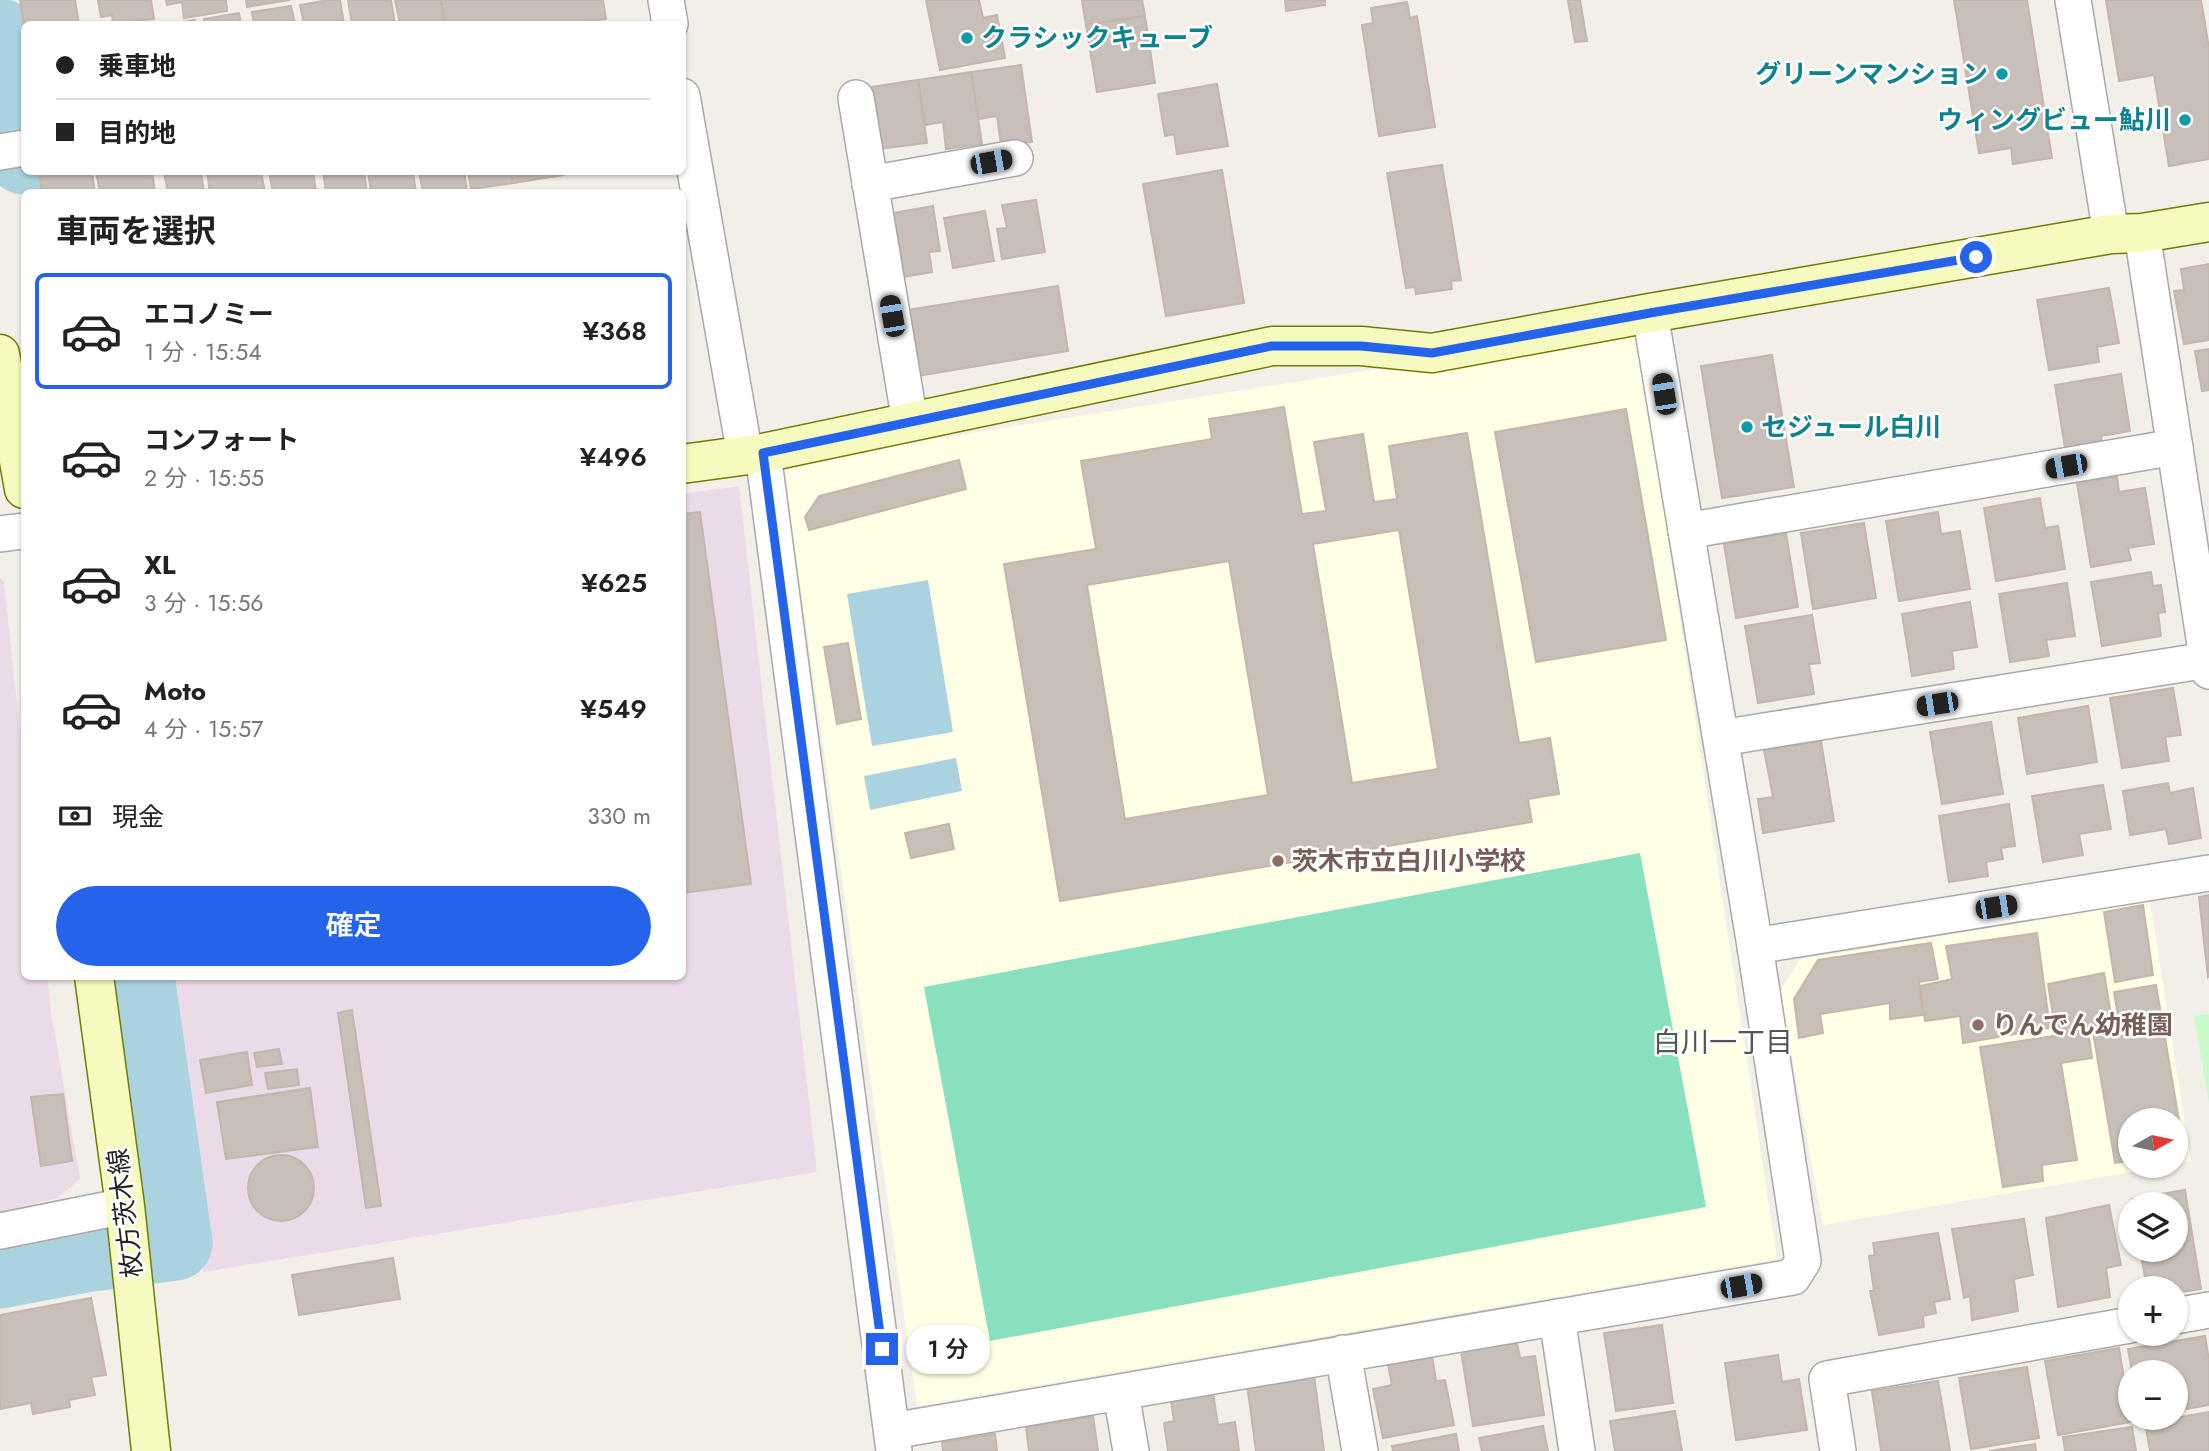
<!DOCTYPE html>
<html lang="ja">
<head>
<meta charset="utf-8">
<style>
  body { margin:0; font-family:Jost,"Noto Sans JP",sans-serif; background:#f6f6f6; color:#222; height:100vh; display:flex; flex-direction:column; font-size:26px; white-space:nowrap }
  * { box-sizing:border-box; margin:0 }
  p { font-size:23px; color:#767676 }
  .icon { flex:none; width:38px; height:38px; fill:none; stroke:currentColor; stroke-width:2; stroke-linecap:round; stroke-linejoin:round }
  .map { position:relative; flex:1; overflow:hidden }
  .side { position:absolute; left:21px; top:189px; width:665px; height:791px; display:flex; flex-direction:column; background:#fff; border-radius:10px; box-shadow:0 2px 5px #0004 }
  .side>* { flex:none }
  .banner { position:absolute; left:21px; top:21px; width:665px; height:154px; border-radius:10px; box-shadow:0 2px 5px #0004; display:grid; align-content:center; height:154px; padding:0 35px; background:#fff }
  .needle { width:46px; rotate:81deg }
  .fabs { position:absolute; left:2118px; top:1108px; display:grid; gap:14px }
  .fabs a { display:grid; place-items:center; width:70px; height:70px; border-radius:50%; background:#fff; box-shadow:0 2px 5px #0004; font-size:35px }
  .end { position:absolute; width:32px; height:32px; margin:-16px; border:9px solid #2563eb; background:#fff; box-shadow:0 0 0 4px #fff }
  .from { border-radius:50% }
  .bubble { position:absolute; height:49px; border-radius:24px; background:#fff; box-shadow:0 2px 5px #0004; font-size:23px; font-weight:600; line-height:49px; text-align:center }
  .car { position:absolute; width:21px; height:42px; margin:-21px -10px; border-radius:9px; box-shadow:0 0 5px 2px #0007; background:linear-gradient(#222 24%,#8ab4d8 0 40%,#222 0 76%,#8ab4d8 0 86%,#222 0) }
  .banner b { display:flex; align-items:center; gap:24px; height:66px; font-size:26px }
  .banner b+b { border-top:2px solid #e0e0e0 }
  .banner i { width:18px; height:18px; background:#222 }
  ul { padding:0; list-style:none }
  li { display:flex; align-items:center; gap:21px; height:116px; margin:0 14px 10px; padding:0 21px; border:4px solid transparent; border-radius:10px }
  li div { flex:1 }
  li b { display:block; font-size:26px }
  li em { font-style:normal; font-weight:600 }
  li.current { border-color:#2563eb }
  li>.icon { width:63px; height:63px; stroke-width:1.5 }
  h2 { padding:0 35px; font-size:32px; line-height:84px }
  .pay { display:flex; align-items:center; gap:18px; height:77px; padding:0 35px; font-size:26px }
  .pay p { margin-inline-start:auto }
  .primary-button { display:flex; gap:14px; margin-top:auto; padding:14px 35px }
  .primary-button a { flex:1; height:80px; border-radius:42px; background:#2563eb; color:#fff; font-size:28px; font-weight:600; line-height:80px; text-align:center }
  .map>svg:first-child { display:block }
  .industrial { fill:#ebdbe8 }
  .education { fill:#ffffe5 }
  .park { fill:#c8facc }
  .pitch { fill:#88e0be }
  .water { fill:#aad3df }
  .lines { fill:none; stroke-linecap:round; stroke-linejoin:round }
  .river { stroke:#aad3df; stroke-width:75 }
  .building { fill:#c7bfb8; stroke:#c4b6ab; stroke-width:2; fill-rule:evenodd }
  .street-casing { stroke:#a9a9a9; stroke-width:38 }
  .secondary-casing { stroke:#707d05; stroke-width:41 }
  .street { stroke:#fff; stroke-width:35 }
  .secondary { stroke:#f7fabf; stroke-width:38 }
  .route { stroke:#2563eb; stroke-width:9 }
  .culture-dot { fill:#0f9aa8; stroke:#fff; stroke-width:2.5 }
  .education-dot { fill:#8d6e63; stroke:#fff; stroke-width:2.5 }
  .labels { text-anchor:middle; stroke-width:5; stroke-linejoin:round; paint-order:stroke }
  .culture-label { font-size:26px; font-weight:bold; fill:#0d838f; stroke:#fff; text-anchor:start }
  .education-label { font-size:26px; font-weight:bold; fill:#785e54; stroke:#fff; text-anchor:start }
  .street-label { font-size:26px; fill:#222; stroke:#fff }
  .neighbourhood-label { font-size:28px; fill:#555; stroke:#fff }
</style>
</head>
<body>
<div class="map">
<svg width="2209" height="1451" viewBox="0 0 2209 1451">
  <rect width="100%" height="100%" fill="#f2efe9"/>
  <!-- industrial -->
  <g class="industrial">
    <path d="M739 486 817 1172 203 1272 161 977 682 976 683 494Z"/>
    <path d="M0 578 4 582 24 770V976L47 977 51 1012 80 1179 57 1198 0 1212Z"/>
  </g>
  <!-- education -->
  <g class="education">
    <path d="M1636 328 1777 1259 917 1406 783 463Z"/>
    <path d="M2150 901 2191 1161 2175 1164V1120H2130V1166H2166L1823 1225 1780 992 1799 960Z"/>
  </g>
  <!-- park -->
  <path class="park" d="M2209 1014V1103L2194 1016Z"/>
  <!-- pitch -->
  <path class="pitch" d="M1640 853 1706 1207 990 1341 924 987Z"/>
  <!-- water -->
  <g class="water">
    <path d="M928 580 953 732 872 746 847 594Z"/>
    <path d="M956 758 962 791 870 810 864 776Z"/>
  </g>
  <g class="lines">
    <!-- river -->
    <g class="river">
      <path d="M0 36 20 118 24 157"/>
      <path d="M0 1271 91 1254 175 1243 137 976"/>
    </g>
  </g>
  <!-- building -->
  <g class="building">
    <path d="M20 0H75L79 24 38 23 24 25Z"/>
    <path d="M98 0H151L154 19 113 24 112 15 101 17Z"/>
    <path d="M166 0H226L227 11 184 18 182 2 167 5Z"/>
    <path d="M246 0H290L247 7Z"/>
    <path d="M328 0H340L344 24H304L300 5Z"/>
    <path d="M348 0H391L395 24H352Z"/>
    <path d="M395 0H441L444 24H400Z"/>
    <path d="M441 0H603L606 19 574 24H445Z"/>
    <path d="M926 0H979L983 18 997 15 1005 58 940 70Z"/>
    <path d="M1082 0H1142L1145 16 1086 25Z"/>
    <path d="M1285 0H1325V5L1286 11Z"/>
    <path d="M1568 0H1580L1587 41 1575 42Z"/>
    <path d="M1954 0H2027L2052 158 2013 164 2011 148 1979 153Z"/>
    <path d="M2106 0H2201L2209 48V159L2169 166 2154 75 2119 81Z"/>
    <path d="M1407 2 1410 18 1417 16 1435 127 1379 136 1362 25 1373 23 1371 8Z"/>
    <path d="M291 6 295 24H254L252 12Z"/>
    <path d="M239 13 241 24H205L204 19Z"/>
    <path d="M1145 16 1155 83 1097 92 1086 25Z"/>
    <path d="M195 20 196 24H169Z"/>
    <path d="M1021 65 1032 142 1001 146 997 116 978 119 971 72Z"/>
    <path d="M971 72 982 144 946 149 943 122 925 125 918 80Z"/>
    <path d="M918 80 927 143 879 149 870 87Z"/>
    <path d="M1217 84 1228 146 1177 154 1174 134 1165 136 1158 94Z"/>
    <path d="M1442 165 1461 280 1451 281 1452 289 1416 294 1415 287 1406 288 1387 173Z"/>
    <path d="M1222 170 1244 303 1166 316 1143 184Z"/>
    <path d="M45 172H92L95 192H42L39 173Z"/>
    <path d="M96 172H152L155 192H100Z"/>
    <path d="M164 172H201L204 192H168Z"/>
    <path d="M207 172H261L265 192H210Z"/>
    <path d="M269 172H313L316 192H273Z"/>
    <path d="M323 172H364L367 192H326Z"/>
    <path d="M368 172H413L416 192H371Z"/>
    <path d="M419 172H464L467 190 423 192Z"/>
    <path d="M468 172H511L513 183 471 189Z"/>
    <path d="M511 172H563L564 175 513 183Z"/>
    <path d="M1036 200 1045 252 1002 259 997 229 1007 228 1002 205Z"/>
    <path d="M933 206 940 251 929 252 932 272 903 277 893 213Z"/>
    <path d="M985 211 994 261 953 268 944 218Z"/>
    <path d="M2209 264V340L2184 344 2174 291 2184 290 2181 269Z"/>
    <path d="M1058 286 1068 351 917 376 907 310Z"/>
    <path d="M2109 288 2119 343 2097 347 2099 362 2049 370 2037 300Z"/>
    <path d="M2209 349V390L2202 391 2195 351Z"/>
    <path d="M1772 355 1794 487 1722 498 1701 366Z"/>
    <path d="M2121 374 2130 431 2101 436 2102 442 2065 448 2055 385Z"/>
    <path d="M1284 407 1302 514 1326 511 1314 442 1363 434 1374 502 1397 499 1389 446 1467 433 1519 743 1550 738 1559 794 1528 799 1532 822 1060 901 1004 564 1096 549 1081 461 1212 439 1209 419ZM1399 530 1438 769 1352 783 1313 544ZM1229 561 1268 795 1125 819 1087 585Z"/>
    <path d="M1626 409 1666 640 1536 662 1495 432Z"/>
    <path d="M959 460 966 489 809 530 805 517 819 496Z"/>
    <path d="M2117 477 2119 492 2145 488 2154 544 2128 548 2131 560 2091 567 2077 483Z"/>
    <path d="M2040 498 2045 528 2058 526 2065 569 1996 581 1984 508Z"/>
    <path d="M700 512 751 884 682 893V514Z"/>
    <path d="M1938 512 1941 534 1960 531 1970 589 1899 601 1886 521Z"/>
    <path d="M1864 523 1876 598 1813 609 1801 533Z"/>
    <path d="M1786 533 1798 607 1736 618 1724 544Z"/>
    <path d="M2151 572 2153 586 2161 585 2165 612 2158 613 2161 636 2102 646 2091 582Z"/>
    <path d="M2067 583 2075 636 2046 640 2049 656 2010 662 1999 594Z"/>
    <path d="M1970 602 1977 647 1952 651 1954 669 1912 676 1902 614Z"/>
    <path d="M1812 615 1820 663 1809 664 1814 694 1758 703 1745 626Z"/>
    <path d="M848 643 861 719 837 724 824 647Z"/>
    <path d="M2173 688 2181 735 2165 737 2169 761 2122 768 2110 698Z"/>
    <path d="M2088 706 2097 762 2027 774 2018 718Z"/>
    <path d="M1991 722 2003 794 1942 804 1930 732Z"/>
    <path d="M1821 741 1834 821 1763 833 1758 799 1773 797 1764 750Z"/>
    <path d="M2168 783 2170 793 2193 788 2201 838 2169 844 2166 829 2130 835 2123 791Z"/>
    <path d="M2103 785 2111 829 2079 834 2083 855 2043 862 2032 796Z"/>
    <path d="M2009 804 2015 846 2001 848 2003 859 1986 862 1988 876 1949 882 1939 816Z"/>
    <path d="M949 824 954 849 911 858 905 833Z"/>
    <path d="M2209 895V976L2208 977 2199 897Z"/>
    <path d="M2143 905 2153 975 2115 982 2104 912Z"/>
    <path d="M2037 933 2050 1028 1963 1043 1960 1016 1925 1021 1920 986 1952 979 1946 946Z"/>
    <path d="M1931 943 1938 979 1919 982 1923 1015 1890 1019V1003L1820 1014 1823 1033 1799 1038 1794 999 1818 960Z"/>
    <path d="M2104 973 2113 1026 2056 1034 2048 984Z"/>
    <path d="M2156 985 2182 1138 2175 1139V1120H2130V1161L2115 1163 2093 1032 2120 1027 2114 992Z"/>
    <path d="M352 1010 381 1206 366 1208 338 1013Z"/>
    <path d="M2088 1031 2092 1058 2061 1063 2077 1160 2042 1165 2043 1181 2003 1187 1980 1047Z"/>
    <path d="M279 1049 282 1064 257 1067 254 1053Z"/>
    <path d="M247 1052 252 1085 206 1093 200 1060Z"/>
    <path d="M297 1069 299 1085 268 1089 265 1073Z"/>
    <path d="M310 1088 318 1147 226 1159 217 1102Z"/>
    <path d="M63 1094 72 1161 41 1166 31 1097Z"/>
    <circle cx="281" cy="1188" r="33"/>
    <path d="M2185 1190 2201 1289 2175 1293V1288H2147L2140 1250H2175V1204H2133L2132 1199Z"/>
    <path d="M2109 1205 2121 1265 2106 1268 2110 1297 2058 1307 2046 1218Z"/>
    <path d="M2024 1219 2033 1275 2014 1279 2018 1311 1972 1320 1970 1296 1964 1298 1952 1229Z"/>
    <path d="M1938 1233 1950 1299 1934 1302 1936 1313 1923 1316 1924 1327 1879 1335 1870 1291H1874L1869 1256 1875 1255 1873 1243Z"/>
    <path d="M393 1258 400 1299 299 1315 292 1275Z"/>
    <path d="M91 1298 106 1375 91 1377 95 1395 69 1400 70 1407 33 1414 31 1403 0 1409V1315Z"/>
    <path d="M1662 1325 1673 1403 1616 1411 1604 1333Z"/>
    <path d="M2205 1336 2209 1360V1405L2175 1411V1372H2132L2128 1349Z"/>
    <path d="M1517 1343 1520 1358 1535 1356 1544 1415 1473 1426 1461 1351Z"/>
    <path d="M2119 1348 2131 1422 2058 1435 2045 1361Z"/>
    <path d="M1778 1355 1782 1382 1799 1379 1807 1430 1736 1440 1725 1363Z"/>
    <path d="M1432 1356 1436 1381 1445 1380 1454 1425 1383 1438 1373 1389 1392 1385 1388 1365Z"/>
    <path d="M2027 1367 2039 1438 1971 1449 1959 1378Z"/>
    <path d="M1314 1375 1324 1451H1256L1247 1384Z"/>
    <path d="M1938 1381 1950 1451H1881L1872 1391Z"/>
    <path d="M1213 1393 1218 1425 1235 1422 1239 1451H1168L1164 1423 1174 1421 1171 1400Z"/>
    <path d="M1675 1411 1682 1451H1615L1610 1421Z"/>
    <path d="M2209 1412V1451H2150L2145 1423Z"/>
    <path d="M1093 1416 1098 1451H1029L1026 1427Z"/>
    <path d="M1543 1426 1548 1451H1482L1479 1438Z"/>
    <path d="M2132 1427 2136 1451H2065L2063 1437Z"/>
    <path d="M995 1434 997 1451H943L942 1442Z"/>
    <path d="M1456 1434 1459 1451H1393L1392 1446Z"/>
    <path d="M2035 1444 2036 1451H1989Z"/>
  </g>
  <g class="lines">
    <defs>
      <g id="street">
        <path d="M666 0 670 24"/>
        <path d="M2073 0 2111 234"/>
        <path d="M682 96 745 455"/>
        <path d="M856 98 910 422"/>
        <path d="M0 152 24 148"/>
        <path d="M870 184 1015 158"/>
        <path d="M2142 233 2209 671"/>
        <path d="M763 453 894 1451"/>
        <path d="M1686 531 2175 447"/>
        <path d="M0 534 24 531"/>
        <path d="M1721 738 2207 660"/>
        <path d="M1755 946 2209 873"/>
        <path d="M0 1231 125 1206"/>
        <path d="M2175 1316 2209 1310"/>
        <path d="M1557 1317 1577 1451"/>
        <path d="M1343 1353 1360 1451"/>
        <path d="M1121 1393 1131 1451"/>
        <path d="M892 1431 1793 1277 1803 1261 1755 946 1650 313"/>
        <path d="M1838 1451 1827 1379 2130 1325"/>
      </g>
      <g id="secondary">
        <path d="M0 354 24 489"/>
        <path d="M682 464 763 453 1272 346H1361L1432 353 1650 313 2111 234 2142 233 2209 222"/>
        <path d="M94 976 125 1206 151 1451"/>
      </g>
    </defs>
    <!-- street casing -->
    <use href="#street" class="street-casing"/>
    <!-- secondary casing -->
    <use href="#secondary" class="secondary-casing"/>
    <!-- street -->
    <use href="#street" class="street"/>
    <!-- secondary -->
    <use href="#secondary" class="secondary"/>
  </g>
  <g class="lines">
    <!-- route -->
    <path class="route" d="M882 1349 763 453 1272 346H1361L1432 353 1650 313 1976 257"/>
  </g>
  <!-- markers -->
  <g class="culture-dot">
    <circle cx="967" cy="38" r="7"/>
    <circle cx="2002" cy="74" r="7"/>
    <circle cx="2185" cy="120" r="7"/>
    <circle cx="1747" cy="427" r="7"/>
  </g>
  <g class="education-dot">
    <circle cx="1278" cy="861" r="7"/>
    <circle cx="1978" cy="1025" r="7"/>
  </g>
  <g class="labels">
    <!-- culture labels -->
    <g class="culture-label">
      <text x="981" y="47">クラシックキューブ</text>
      <text x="1988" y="83" text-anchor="end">グリーンマンション</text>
      <text x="2171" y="129" text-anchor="end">ウィングビュー鮎川</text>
      <text x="1761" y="436">セジュール白川</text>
    </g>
    <!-- education labels -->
    <g class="education-label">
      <text x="1292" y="870">茨木市立白川小学校</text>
      <text x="1992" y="1034">りんでん幼稚園</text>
    </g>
    <!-- street labels -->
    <g class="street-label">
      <text transform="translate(125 1213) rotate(-97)" y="9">枚方茨木線</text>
    </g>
    <!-- neighbourhood labels -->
    <g class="neighbourhood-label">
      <text x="1723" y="1052">白川一丁目</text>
    </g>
  </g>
</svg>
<div class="fabs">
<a><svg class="needle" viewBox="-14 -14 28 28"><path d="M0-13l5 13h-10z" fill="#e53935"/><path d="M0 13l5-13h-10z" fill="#767676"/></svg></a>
<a><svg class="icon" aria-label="layers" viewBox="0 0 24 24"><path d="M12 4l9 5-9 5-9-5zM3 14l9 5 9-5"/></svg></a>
<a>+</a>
<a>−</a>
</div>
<i class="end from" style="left:1976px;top:257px"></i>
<i class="end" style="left:882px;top:1349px"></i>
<div class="bubble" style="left:906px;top:1325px;width:84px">1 分</div>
<i class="car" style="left:991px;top:162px;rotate:80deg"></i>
<i class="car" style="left:892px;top:316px;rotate:350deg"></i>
<i class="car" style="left:1664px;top:394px;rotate:351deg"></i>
<i class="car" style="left:2066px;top:466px;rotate:260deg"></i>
<i class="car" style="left:1937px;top:704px;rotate:261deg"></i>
<i class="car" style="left:1996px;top:907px;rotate:81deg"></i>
<i class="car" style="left:1741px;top:1286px;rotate:80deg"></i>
<div class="banner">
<b><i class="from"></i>乗車地</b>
<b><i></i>目的地</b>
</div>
<section class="side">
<h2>車両を選択</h2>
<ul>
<li class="current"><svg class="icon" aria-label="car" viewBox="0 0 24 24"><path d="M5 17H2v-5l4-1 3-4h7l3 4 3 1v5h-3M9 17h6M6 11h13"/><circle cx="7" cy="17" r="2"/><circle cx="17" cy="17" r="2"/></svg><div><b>エコノミー</b><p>1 分 · 15:54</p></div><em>¥368</em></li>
<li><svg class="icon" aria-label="car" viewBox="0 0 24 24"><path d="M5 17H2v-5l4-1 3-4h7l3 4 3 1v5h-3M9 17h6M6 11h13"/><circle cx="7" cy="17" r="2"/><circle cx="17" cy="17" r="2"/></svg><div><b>コンフォート</b><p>2 分 · 15:55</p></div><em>¥496</em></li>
<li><svg class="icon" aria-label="car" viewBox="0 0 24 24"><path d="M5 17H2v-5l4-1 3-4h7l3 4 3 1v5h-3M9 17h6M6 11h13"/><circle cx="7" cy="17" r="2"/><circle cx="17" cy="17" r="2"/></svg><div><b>XL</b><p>3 分 · 15:56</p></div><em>¥625</em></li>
<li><svg class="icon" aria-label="car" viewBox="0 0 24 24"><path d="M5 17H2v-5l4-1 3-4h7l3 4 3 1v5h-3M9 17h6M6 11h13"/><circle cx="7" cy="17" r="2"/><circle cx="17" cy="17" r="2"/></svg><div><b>Moto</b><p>4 分 · 15:57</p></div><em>¥549</em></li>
</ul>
<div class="pay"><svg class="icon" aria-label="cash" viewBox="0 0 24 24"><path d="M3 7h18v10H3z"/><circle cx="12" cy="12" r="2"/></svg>現金<p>330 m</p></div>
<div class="primary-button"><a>確定</a></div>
</section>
</div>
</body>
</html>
